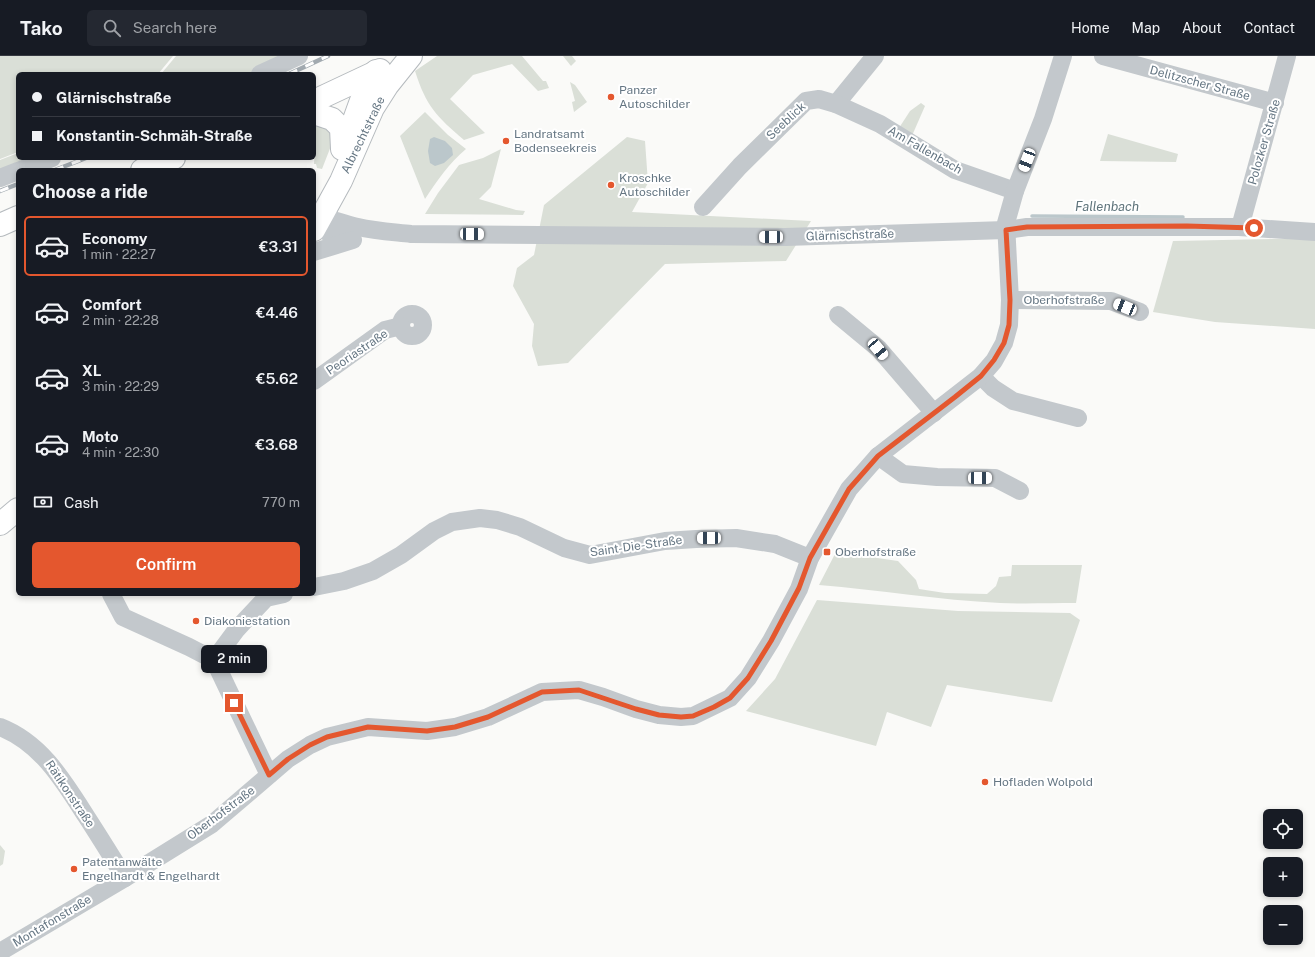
<!DOCTYPE html>
<html lang="en">
<head>
<meta charset="utf-8">
<style>
  body { margin:0; font-family:"Public Sans",sans-serif; background:#242831; color:#f1f3f6; height:100vh; display:flex; flex-direction:column; font-size:15px; white-space:nowrap }
  * { box-sizing:border-box; margin:0 }
  p { font-size:13px; color:#9ea1a6 }
  .icon { flex:none; width:22px; height:22px; fill:none; stroke:currentColor; stroke-width:2; stroke-linecap:round; stroke-linejoin:round }
  .map { position:relative; flex:1; overflow:hidden }
  .details { position:absolute; left:16px; top:112px; width:300px; height:428px; display:flex; flex-direction:column; background:#171b24; border-radius:6px; box-shadow:0 2px 6px #0003 }
  .details>* { flex:none }
  .banner { position:absolute; left:16px; top:16px; width:300px; height:88px; border-radius:6px; box-shadow:0 2px 6px #0003; display:grid; align-content:center; height:88px; padding:0 16px; background:#171b24 }
  .fabs { position:absolute; left:1263px; top:753px; display:grid; gap:8px }
  .fabs a { display:grid; place-items:center; width:40px; height:40px; border-radius:6px; background:#171b24; box-shadow:0 2px 6px #0003; font-size:20px }
  .end { position:absolute; width:18px; height:18px; margin:-9px; border:5px solid #e4572e; background:#fff; box-shadow:0 0 0 2px #fff }
  .from { border-radius:50% }
  .bubble { position:absolute; height:28px; border-radius:6px; background:#171b24; box-shadow:0 2px 6px #0003; font-size:13px; font-weight:600; line-height:28px; text-align:center }
  .car { position:absolute; width:12px; height:24px; margin:-12px -6px; border-radius:5px; box-shadow:0 0 3px 1px #0007; background:linear-gradient(#fff 24%,#345 0 40%,#fff 0 76%,#345 0 86%,#fff 0) }
  .banner b { display:flex; align-items:center; gap:14px; height:38px; font-size:15px }
  .banner b+b { border-top:1px solid #363941 }
  .banner i { width:10px; height:10px; background:#f1f3f6 }
  ul { padding:0; list-style:none }
  li { display:flex; align-items:center; gap:12px; height:60px; margin:0 8px 6px; padding:0 8px; border:2px solid transparent; border-radius:6px }
  li div { flex:1 }
  li b { display:block; font-size:15px }
  li em { font-style:normal; font-weight:600 }
  li.current { border-color:#e4572e }
  li>.icon { width:36px; height:36px; stroke-width:1.5 }
  h2 { padding:0 16px; font-size:18px; line-height:48px }
  .pay { display:flex; align-items:center; gap:10px; height:44px; padding:0 16px; font-size:15px }
  .pay p { margin-inline-start:auto }
  .cta { display:flex; gap:8px; margin-top:auto; padding:8px 16px }
  .cta a { flex:1; height:46px; border-radius:6px; background:#e4572e; color:#fff; font-size:16px; font-weight:600; line-height:46px; text-align:center }
  header { display:flex; align-items:center; gap:24px; box-sizing:border-box; height:56px; padding:0 20px; background:#171b24; border-bottom:1px solid #363941 }
  header strong { font-size:19px }
  nav { display:flex; gap:22px; margin-inline-start:auto; font-size:14px }
  .search { width:280px; height:36px; background:#242831; display:flex; align-items:center; gap:10px; box-sizing:border-box; padding:0 14px; border-radius:6px; color:#9ea1a6; font-size:15px }
  .map>svg:first-child { display:block }
  .green { fill:#dadfd7 }
  .water { fill:#bbc7cb }
  .lines { fill:none; stroke-linecap:round; stroke-linejoin:round }
  .stream { stroke:#bbc7cb; stroke-width:3.5 }
  .major-casing { stroke:#b5babe; stroke-width:24 }
  .minor { stroke:#c3c8cc; stroke-width:18 }
  .major { stroke:#fff; stroke-width:22 }
  .rail-casing { stroke:#a2aab0; stroke-width:4.5 }
  .rail { stroke:#fff; stroke-width:3; stroke-dasharray:9; stroke-linecap:butt }
  .route { stroke:#e4572e; stroke-width:5 }
  .poi-dot { fill:#e4572e; stroke:#fff; stroke-width:1.5 }
  .labels { text-anchor:middle; stroke-width:4; stroke-linejoin:round; paint-order:stroke }
  .street-label { font-size:12px; fill:#657683; stroke:#fff }
  .poi-label { font-size:12px; fill:#657683; stroke:#fff; text-anchor:start }
  .water-label { font-size:13px; font-style:italic; fill:#60757c; stroke:#fff }
</style>
</head>
<body>
<header>
<strong>Tako</strong>
<div class="search"><svg class="icon" aria-label="search" viewBox="0 0 24 24"><circle cx="10" cy="10" r="6"/><path d="M15 15l6 6"/></svg>Search here</div>
<nav><a>Home</a><a>Map</a><a>About</a><a>Contact</a></nav>
</header>
<div class="map">
<svg width="1315" height="901" viewBox="0 0 1315 901">
  <rect width="100%" height="100%" fill="#fafaf8"/>
  <!-- green -->
  <g class="green">
    <path d="M0 0H173L158 18H18V96L0 103Z"/>
    <path d="M176 0H286L250 18H161Z"/>
    <path d="M437 0H522L543 25H546L549 32 538 35 512 8 473 19 450 43 485 77 464 84C437 61 426 50 415 15Z"/>
    <path d="M563 0H572L576 5 571 10Z"/>
    <path d="M570 26 575 29 587 46 574 56 572 46 575 45Z"/>
    <path d="M921 47 925 50 911 82 899 72 910 55Z"/>
    <path d="M425 56 448 79 466 93C449 107 437 125 425 143L400 80Z"/>
    <path d="M314 68H323L331 77V90L322 113 317 112 316 108H314L315 93 314 91Z"/>
    <path d="M1108 78 1178 98 1176 106 1100 105Z"/>
    <path d="M627 81 645 85 648 127 632 156 811 165 786 205 665 208 568 307 538 310 532 290 534 268 513 230 517 212 534 199 544 149Z"/>
    <path d="M501 93 491 131 479 143 516 154 525 155 523 159 425 158 438 137 459 109 483 102Z"/>
    <path d="M18 97V102H61L0 123V104Z"/>
    <path d="M1315 182V273L1215 266 1153 256 1173 185Z"/>
    <path d="M836 496 898 505 916 524 919 533 945 537 987 538 996 530 999 521 1011 520 1012 509H1082L1076 547C1051 547 1025 548 1000 547 939 544 879 534 819 529Z"/>
    <path d="M817 544 958 555 1070 557 1080 564 1052 646 947 629 931 671 887 656 876 690 746 655 775 623Z"/>
    <path d="M0 789 5 795 3 808 0 810Z"/>
  </g>
  <!-- water -->
  <path class="water" d="M434 81 445 85 452 92 453 99 444 107 435 110 430 107 428 95 430 83Z"/>
  <g class="lines">
    <!-- stream -->
    <path class="stream" d="M1032 160 1183 161"/>
    <defs>
      <g id="major">
        <path d="M314 45 380 14"/>
        <path d="M314 57 332 63 341 72 342 93"/>
        <path d="M354 64 363 39 376 15"/>
        <path d="M142 114 174 102"/>
        <path d="M0 169 18 161"/>
        <path d="M314 174 341 125 373 52 387 30 411 0"/>
        <path d="M0 468 18 453"/>
      </g>
    </defs>
    <!-- major casing -->
    <use href="#major" class="major-casing"/>
    <!-- minor -->
    <g class="minor">
      <path d="M1103 0 1275 47"/>
      <path d="M260 18 299 0"/>
      <path d="M836 48 875 0"/>
      <path d="M21 114 52 102"/>
      <path d="M0 122 18 115"/>
      <path d="M703 151 740 110 806 45 819 43 836 48 880 68 955 114 1015 135"/>
      <path d="M1239 171 1242 164 1287 0"/>
      <path d="M346 185 327 176 321 162C334 163 345 168 358 171 375 175 393 176 411 178L785 181 1006 174 1027 171H1239L1315 176"/>
      <path d="M314 196 353 184"/>
      <path d="M1010 244 1111 245 1140 256"/>
      <circle cx="412" cy="269" r="11"/>
      <path d="M838 259 879 293 934 357"/>
      <path d="M981 320 993 332 1013 345 1078 362"/>
      <path d="M314 325 385 274 401 270"/>
      <path d="M878 400 903 418 937 421 995 422 1020 435"/>
      <path d="M314 531 344 525 373 515 401 499 434 475 452 466 480 462 497 464 520 471 564 492 590 499 665 485 696 483 736 482 775 488 810 502"/>
      <path d="M111 538 123 561 189 591 214 604 269 719"/>
      <path d="M214 604 237 573 266 542 284 538"/>
      <path d="M0 671C41 687 63 724 86 760 99 780 112 801 125 822"/>
      <path d="M0 896 125 822 212 768 288 703 310 689 327 681 368 671 427 675 455 671 488 661 542 636 579 634 603 641 636 653 659 659 681 661 693 660 730 642 748 622 771 585 799 533 810 502 849 433 878 400 981 320 994 305 1004 287 1009 269 1010 244 1006 167 1015 135 1043 63 1063 0"/>
    </g>
    <!-- major -->
    <use href="#major" class="major"/>
    <defs>
      <g id="rail">
        <path d="M289 18 328 0"/>
        <path d="M55 114 86 102"/>
        <path d="M0 135 18 128"/>
      </g>
    </defs>
    <!-- rail casing -->
    <use href="#rail" class="rail-casing"/>
    <!-- rail -->
    <use href="#rail" class="rail"/>
  </g>
  <g class="lines">
    <!-- route -->
    <path class="route" d="M234 647 269 719 288 703 310 689 327 681 368 671 427 675 455 671 488 661 542 636 579 634 636 653 659 659 681 661 693 660 714 651 730 642 748 622 771 585 799 532 810 502 849 433 878 400 955 341 981 320 994 304 1004 287 1009 269 1010 244 1006 174 1027 171 1187 170 1254 172"/>
  </g>
  <!-- markers -->
  <g class="poi-dot">
    <circle cx="611" cy="41" r="4"/>
    <circle cx="506" cy="85" r="4"/>
    <circle cx="611" cy="129" r="4"/>
    <rect x="823" y="492" width="8" height="8" rx="2"/>
    <circle cx="196" cy="565" r="4"/>
    <circle cx="985" cy="726" r="4"/>
    <circle cx="74" cy="813" r="4"/>
  </g>
  <g class="labels">
    <!-- street labels -->
    <g class="street-label">
      <text transform="translate(1200 27) rotate(15)" y="4">Delitzscher Straße</text>
      <text transform="translate(786 65) rotate(-43)" y="4">Seeblick</text>
      <text transform="translate(363 79) rotate(-64)" y="4">Albrechtstraße</text>
      <text transform="translate(1264 86) rotate(-74)" y="4">Polozker Straße</text>
      <text transform="translate(925 94) rotate(30)" y="4">Am Fallenbach</text>
      <text transform="translate(850 179) rotate(-2)" y="4">Glärnischstraße</text>
      <text x="1064" y="248">Oberhofstraße</text>
      <text transform="translate(357 296) rotate(-34)" y="4">Peoriastraße</text>
      <text transform="translate(636 490) rotate(-8)" y="4">Saint-Die-Straße</text>
      <text transform="translate(70 738) rotate(56)" y="4">Rätikonstraße</text>
      <text transform="translate(221 757) rotate(-37)" y="4">Oberhofstraße</text>
      <text transform="translate(52 865) rotate(-31)" y="4">Montafonstraße</text>
    </g>
    <!-- poi labels -->
    <g class="poi-label">
      <text x="619" y="38">Panzer<tspan x="619" dy="14">Autoschilder</tspan></text>
      <text x="514" y="82">Landratsamt<tspan x="514" dy="14">Bodenseekreis</tspan></text>
      <text x="619" y="126">Kroschke<tspan x="619" dy="14">Autoschilder</tspan></text>
      <text x="835" y="500">Oberhofstraße</text>
      <text x="204" y="569">Diakoniestation</text>
      <text x="993" y="730">Hofladen Wolpold</text>
      <text x="82" y="810">Patentanwälte<tspan x="82" dy="14">Engelhardt &amp; Engelhardt</tspan></text>
    </g>
    <!-- water labels -->
    <g class="water-label">
      <text x="1107" y="155">Fallenbach</text>
    </g>
  </g>
</svg>
<div class="fabs">
<a><svg class="icon" aria-label="locate" viewBox="0 0 24 24"><circle cx="12" cy="12" r="6"/><path d="M12 2v4M12 18v4M2 12h4M18 12h4"/></svg></a>
<a>+</a>
<a>−</a>
</div>
<i class="end from" style="left:1254px;top:172px"></i>
<i class="end" style="left:234px;top:647px"></i>
<div class="bubble" style="left:201px;top:589px;width:66px">2 min</div>
<i class="car" style="left:1027px;top:104px;rotate:201deg"></i>
<i class="car" style="left:472px;top:178px;rotate:91deg"></i>
<i class="car" style="left:771px;top:181px;rotate:270deg"></i>
<i class="car" style="left:1125px;top:251px;rotate:292deg"></i>
<i class="car" style="left:878px;top:293px;rotate:140deg"></i>
<i class="car" style="left:980px;top:422px;rotate:90deg"></i>
<i class="car" style="left:709px;top:482px;rotate:270deg"></i>
<div class="banner">
<b><i class="from"></i>Glärnischstraße</b>
<b><i></i>Konstantin-Schmäh-Straße</b>
</div>
<section class="details">
<h2>Choose a ride</h2>
<ul>
<li class="current"><svg class="icon" aria-label="car" viewBox="0 0 24 24"><path d="M5 17H2v-5l4-1 3-4h7l3 4 3 1v5h-3M9 17h6M6 11h13"/><circle cx="7" cy="17" r="2"/><circle cx="17" cy="17" r="2"/></svg><div><b>Economy</b><p>1 min · 22:27</p></div><em>€3.31</em></li>
<li><svg class="icon" aria-label="car" viewBox="0 0 24 24"><path d="M5 17H2v-5l4-1 3-4h7l3 4 3 1v5h-3M9 17h6M6 11h13"/><circle cx="7" cy="17" r="2"/><circle cx="17" cy="17" r="2"/></svg><div><b>Comfort</b><p>2 min · 22:28</p></div><em>€4.46</em></li>
<li><svg class="icon" aria-label="car" viewBox="0 0 24 24"><path d="M5 17H2v-5l4-1 3-4h7l3 4 3 1v5h-3M9 17h6M6 11h13"/><circle cx="7" cy="17" r="2"/><circle cx="17" cy="17" r="2"/></svg><div><b>XL</b><p>3 min · 22:29</p></div><em>€5.62</em></li>
<li><svg class="icon" aria-label="car" viewBox="0 0 24 24"><path d="M5 17H2v-5l4-1 3-4h7l3 4 3 1v5h-3M9 17h6M6 11h13"/><circle cx="7" cy="17" r="2"/><circle cx="17" cy="17" r="2"/></svg><div><b>Moto</b><p>4 min · 22:30</p></div><em>€3.68</em></li>
</ul>
<div class="pay"><svg class="icon" aria-label="cash" viewBox="0 0 24 24"><path d="M3 7h18v10H3z"/><circle cx="12" cy="12" r="2"/></svg>Cash<p>770 m</p></div>
<div class="cta"><a>Confirm</a></div>
</section>
</div>
</body>
</html>
